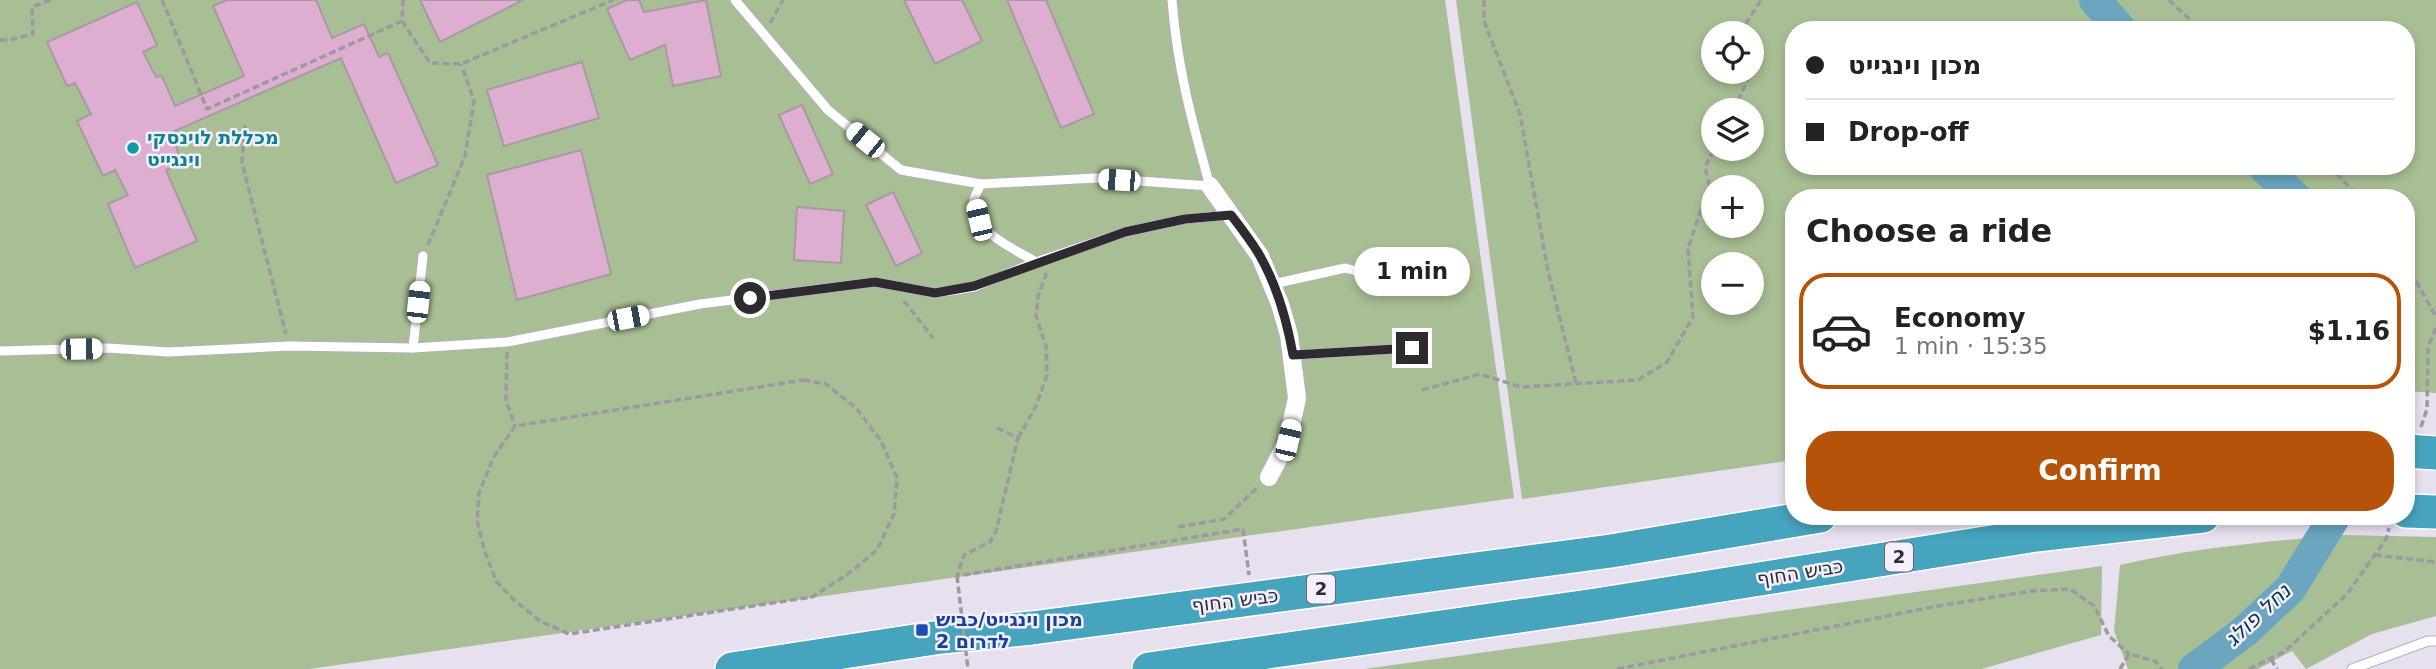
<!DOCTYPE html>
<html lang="en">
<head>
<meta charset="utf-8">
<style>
  body { margin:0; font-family:"DejaVu Sans","Noto Sans Hebrew",sans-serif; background:#f6f6f6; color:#222; height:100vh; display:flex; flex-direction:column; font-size:26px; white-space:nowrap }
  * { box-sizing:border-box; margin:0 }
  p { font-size:23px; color:#767676 }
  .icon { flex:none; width:38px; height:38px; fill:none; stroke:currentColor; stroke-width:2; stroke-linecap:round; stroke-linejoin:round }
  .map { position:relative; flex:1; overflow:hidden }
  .sheet { position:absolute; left:1785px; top:189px; width:630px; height:336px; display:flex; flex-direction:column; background:#fff; border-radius:28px; box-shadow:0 4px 10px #0003 }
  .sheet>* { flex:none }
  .hud { position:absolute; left:1785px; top:21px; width:630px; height:154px; border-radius:28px; box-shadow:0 4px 10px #0003; display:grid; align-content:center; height:154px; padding:0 21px; background:#fff }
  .fabs { position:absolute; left:1701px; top:21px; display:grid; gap:14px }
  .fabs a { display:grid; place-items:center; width:63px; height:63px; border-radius:50%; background:#fff; box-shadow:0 4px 10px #0003; font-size:35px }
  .end { position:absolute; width:32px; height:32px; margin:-16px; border:9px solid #2d2b30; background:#fff; box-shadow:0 0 0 4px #fff }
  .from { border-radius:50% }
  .bubble { position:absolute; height:49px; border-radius:24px; background:#fff; box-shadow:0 4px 10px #0003; font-size:23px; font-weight:800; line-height:49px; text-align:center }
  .car { position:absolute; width:21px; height:42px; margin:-21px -10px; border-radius:9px; box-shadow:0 0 5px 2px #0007; background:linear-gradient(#fff 24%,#345 0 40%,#fff 0 76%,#345 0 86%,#fff 0) }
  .hud b { display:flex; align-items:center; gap:24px; height:66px; font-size:26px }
  .hud b+b { border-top:2px solid #e0e0e0 }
  .hud i { width:18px; height:18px; background:#222 }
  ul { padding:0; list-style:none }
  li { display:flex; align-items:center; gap:21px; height:116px; margin:0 14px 10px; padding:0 7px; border:4px solid transparent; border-radius:28px }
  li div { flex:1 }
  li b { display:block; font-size:26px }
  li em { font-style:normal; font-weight:800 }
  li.current { border-color:#b45309 }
  li>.icon { width:63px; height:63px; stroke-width:1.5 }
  h2 { padding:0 21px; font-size:32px; line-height:84px }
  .cta { display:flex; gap:14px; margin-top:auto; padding:14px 21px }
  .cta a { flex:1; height:80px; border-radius:28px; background:#b45309; color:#fff; font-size:28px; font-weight:800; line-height:80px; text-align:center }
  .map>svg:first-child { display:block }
  .green { fill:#a8be94; fill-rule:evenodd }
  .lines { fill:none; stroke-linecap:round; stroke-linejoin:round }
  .river { stroke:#6ba5c0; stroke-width:32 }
  .building { fill:#deaed1; stroke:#a79aa3; stroke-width:2 }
  .service-casing { stroke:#b5b0be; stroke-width:11 }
  .minor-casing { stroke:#b5b0be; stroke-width:20 }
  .motorway-casing { stroke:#fff; stroke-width:36 }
  .path { stroke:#9d98a3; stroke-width:3.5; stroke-dasharray:7 3.5; stroke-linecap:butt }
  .service { stroke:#fff; stroke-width:9 }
  .minor { stroke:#fff; stroke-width:18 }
  .motorway { stroke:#47a4be; stroke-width:33 }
  .motorway-bridge-casing { stroke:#fff; stroke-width:36; stroke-linecap:butt }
  .path-bridge { stroke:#9d98a3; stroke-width:3.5; stroke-dasharray:7 3.5; stroke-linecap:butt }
  .motorway-bridge { stroke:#47a4be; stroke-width:33 }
  .route { stroke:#2d2b30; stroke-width:9 }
  .culture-dot { fill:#0f9aa8; stroke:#f4eefd; stroke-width:2.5 }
  .transit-dot { fill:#1a4fb4; stroke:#f4eefd; stroke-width:2.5 }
  .labels { text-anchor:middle; stroke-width:5; stroke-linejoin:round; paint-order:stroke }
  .shield { fill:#f4eefd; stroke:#69666e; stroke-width:2 }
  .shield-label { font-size:18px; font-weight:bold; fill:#2d2b30 }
  .culture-label { font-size:19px; font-weight:bold; fill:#0d838f; stroke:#f4eefd; text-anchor:start }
  .street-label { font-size:19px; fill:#2d2b30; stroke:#f4eefd }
  .transit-label { font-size:19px; font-weight:bold; fill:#164399; stroke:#f4eefd; text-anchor:start }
  .water-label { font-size:21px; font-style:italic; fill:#003448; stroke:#f4eefd }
</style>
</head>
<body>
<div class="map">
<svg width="2436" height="669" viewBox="0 0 2436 669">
  <rect width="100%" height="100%" fill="#e7e1ef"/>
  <!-- green -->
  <g class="green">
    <path d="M0 0H1445L1514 498 309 669H0Z"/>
    <path d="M1456 0H2436V393L2406 391V198H1794V460L1522 499ZM1794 30H2406V166H1794ZM1752 33V72H1713V33ZM1752 110V149H1713V110ZM1752 187V226H1713V187ZM1752 264V303H1713V264Z"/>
    <path d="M2343 535 2436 537V616L2372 634 2306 669 2292 651 2258 669H2128L2114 631 2120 565C2193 548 2269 541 2343 535Z"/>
    <path d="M2102 566 2101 635 1981 669H1364Z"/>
  </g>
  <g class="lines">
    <!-- river -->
    <g class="river">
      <path d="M2095 0 2121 30"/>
      <path d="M2263 166 2296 198"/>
      <path d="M2194 669 2244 632 2290 589 2335 516"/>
    </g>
  </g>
  <!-- building -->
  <g class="building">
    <path d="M227 0H316L332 38 364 24 379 57 388 53 438 165 396 183 341 58 170 133 183 163 166 170 197 241 135 268 108 204 128 195 115 170 103 176 77 121 91 114 75 83 67 86 47 42 137 2 157 45 143 52 156 77 162 76 175 106 244 76 213 6Z"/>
    <path d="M420 0H523L440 42Z"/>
    <path d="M627 0H639L644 12 706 0 721 76 673 86 665 45 630 60 607 9Z"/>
    <path d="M904 0H962L982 41 935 64Z"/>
    <path d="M1007 0H1046L1094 114 1061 128Z"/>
    <path d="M582 62 599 118 504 146 487 90Z"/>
    <path d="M802 105 833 174 810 184 779 115Z"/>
    <path d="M581 150 611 274 517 300 487 175Z"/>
    <path d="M893 192 922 253 896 266 866 205Z"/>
    <path d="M797 207 844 211 841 263 794 260Z"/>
  </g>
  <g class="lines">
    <defs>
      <g id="service">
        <path d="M735 0 828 110 901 170 981 184 1096 178 1210 186C1192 122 1177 67 1172 0"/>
        <path d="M981 184C979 188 975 195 974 200 971 232 1015 249 1036 262"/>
        <path d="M1273 284 1345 268 1395 281"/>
        <path d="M413 348 423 256"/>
        <path d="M0 351 108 348 168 352 289 346 413 348 507 342 700 304 875 282 935 293 957 290 974 287 1036 262 1125 232 1185 219 1230 215"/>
        <path d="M1293 355 1412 348"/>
        <path d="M2352 669 2428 641H2436"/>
      </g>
      <path id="minor" d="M1210 186 1260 256 1280 304 1289 335 1297 398 1288 440 1269 477"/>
      <g id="motorway">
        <path d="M2406 511 2436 512"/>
        <path d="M732 669 941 637 1032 628 1611 551 1820 516"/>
        <path d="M1149 669 1596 605 2036 535 2203 516"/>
      </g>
    </defs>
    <!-- service casing -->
    <use href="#service" class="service-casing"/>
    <!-- minor casing -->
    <use href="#minor" class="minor-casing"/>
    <!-- motorway casing -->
    <use href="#motorway" class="motorway-casing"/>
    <!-- path -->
    <g class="path">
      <path d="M162 0 207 109 402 21 403 0"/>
      <path d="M1484 0V21L1520 114 1548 271 1576 383"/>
      <path d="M2169 0 2201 30"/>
      <path d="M402 21 430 63 461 64 613 0"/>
      <path d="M770 23 783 0"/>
      <path d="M1740 33 1761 0"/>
      <path d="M0 40H9L33 34 32 7 51 0"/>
      <path d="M1733 110 1751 74 1750 72"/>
      <path d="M245 125 242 163 286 334"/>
      <path d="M2329 166 2360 198"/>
      <path d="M428 245 465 156 474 101 461 64"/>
      <path d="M2406 263 2436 317"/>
      <path d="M904 301 933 338"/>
      <path d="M507 352 506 401 515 426"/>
      <path d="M803 380 826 384 857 409 881 441 897 478 894 514 877 550 848 574 812 597 569 634 540 621 514 600 496 581 484 549 477 520 479 493 493 458 515 426Z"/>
      <path d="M1422 390 1480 374 1521 387 1638 380 1667 362 1693 317 1688 249 1709 184 1705 167 1714 149"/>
      <path d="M2421 427 2427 409 2428 347 2436 327"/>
      <path d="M997 428 1018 438 996 531 990 542 964 555 957 576 1243 529 1249 575"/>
      <path d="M1018 438 1036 406 1047 375 1046 346 1036 316 1038 296 1047 272"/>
      <path d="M1178 527 1224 519 1258 487"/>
      <path d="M2375 555 2436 562"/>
      <path d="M2271 659 2277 669"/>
      <path d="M1617 669 1938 606 2032 591 2070 589 2094 606 2109 636 2129 654"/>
      <path d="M2120 669 2129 654 2155 661 2162 669"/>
      <path d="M2249 669 2284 652 2347 594 2386 539 2389 528"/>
    </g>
    <!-- service -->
    <use href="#service" class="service"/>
    <!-- minor -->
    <use href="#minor" class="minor"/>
    <!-- motorway -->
    <use href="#motorway" class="motorway"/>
    <defs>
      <path id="motorway-bridge" d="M2406 451 2436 453"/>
    </defs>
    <!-- motorway-bridge casing -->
    <use href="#motorway-bridge" class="motorway-bridge-casing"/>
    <!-- path-bridge -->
    <path class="path-bridge" d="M957 576 968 669"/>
    <!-- motorway-bridge -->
    <use href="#motorway-bridge" class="motorway-bridge"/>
  </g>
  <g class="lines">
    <!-- route -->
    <path class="route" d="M750 298 875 282 935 293 974 286 1125 232 1185 219 1231 215C1241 228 1252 242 1260 256 1277 286 1287 321 1293 355L1412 348"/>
  </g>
  <!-- markers -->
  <circle class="culture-dot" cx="133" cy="148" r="7"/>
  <rect class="transit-dot" x="915" y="623" width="14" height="14" rx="3.5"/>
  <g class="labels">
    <!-- shield labels -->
    <g class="shield">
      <rect x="1885" y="542.5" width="28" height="29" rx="5"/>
      <rect x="1307" y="574.5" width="28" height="29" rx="5"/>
    </g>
    <g class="shield-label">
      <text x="1899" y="563">2</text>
      <text x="1321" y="595">2</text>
    </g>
    <!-- culture labels -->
    <g class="culture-label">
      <text x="147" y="144">מכללת לוינסקי<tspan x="147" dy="22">וינגייט</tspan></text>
    </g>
    <!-- street labels -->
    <g class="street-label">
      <text transform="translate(1800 572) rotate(-9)" y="7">כביש החוף</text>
      <text transform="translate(1235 600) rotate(-7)" y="7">כביש החוף</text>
    </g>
    <!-- transit labels -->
    <g class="transit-label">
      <text x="936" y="626">מכון וינגייט/כביש<tspan x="936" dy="22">2 לדרום</tspan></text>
    </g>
    <!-- water labels -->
    <g class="water-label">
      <text transform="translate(2258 615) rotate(-43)" y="7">נחל פולג</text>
    </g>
  </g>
</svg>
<div class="fabs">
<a><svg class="icon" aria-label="locate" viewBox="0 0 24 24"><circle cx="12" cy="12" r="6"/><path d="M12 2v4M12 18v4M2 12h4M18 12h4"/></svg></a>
<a><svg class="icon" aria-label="layers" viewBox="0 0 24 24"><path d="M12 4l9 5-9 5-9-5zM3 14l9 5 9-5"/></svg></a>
<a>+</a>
<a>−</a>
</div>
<i class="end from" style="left:750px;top:298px"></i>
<i class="end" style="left:1412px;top:348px"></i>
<div class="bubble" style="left:1354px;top:247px;width:116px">1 min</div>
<i class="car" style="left:865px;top:140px;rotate:309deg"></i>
<i class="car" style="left:1119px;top:180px;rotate:274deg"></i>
<i class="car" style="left:979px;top:220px;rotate:347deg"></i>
<i class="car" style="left:418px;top:302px;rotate:6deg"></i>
<i class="car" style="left:628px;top:318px;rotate:79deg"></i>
<i class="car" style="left:81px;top:349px;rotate:89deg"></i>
<i class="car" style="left:1288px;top:440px;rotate:13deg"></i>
<div class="hud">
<b><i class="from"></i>מכון וינגייט</b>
<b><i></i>Drop-off</b>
</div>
<section class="sheet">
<h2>Choose a ride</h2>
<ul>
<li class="current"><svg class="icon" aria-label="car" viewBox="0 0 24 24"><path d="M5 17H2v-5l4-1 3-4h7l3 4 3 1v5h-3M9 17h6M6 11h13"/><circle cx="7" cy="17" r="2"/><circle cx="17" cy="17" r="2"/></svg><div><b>Economy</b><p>1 min · 15:35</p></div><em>$1.16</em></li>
</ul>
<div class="cta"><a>Confirm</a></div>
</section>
</div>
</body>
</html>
